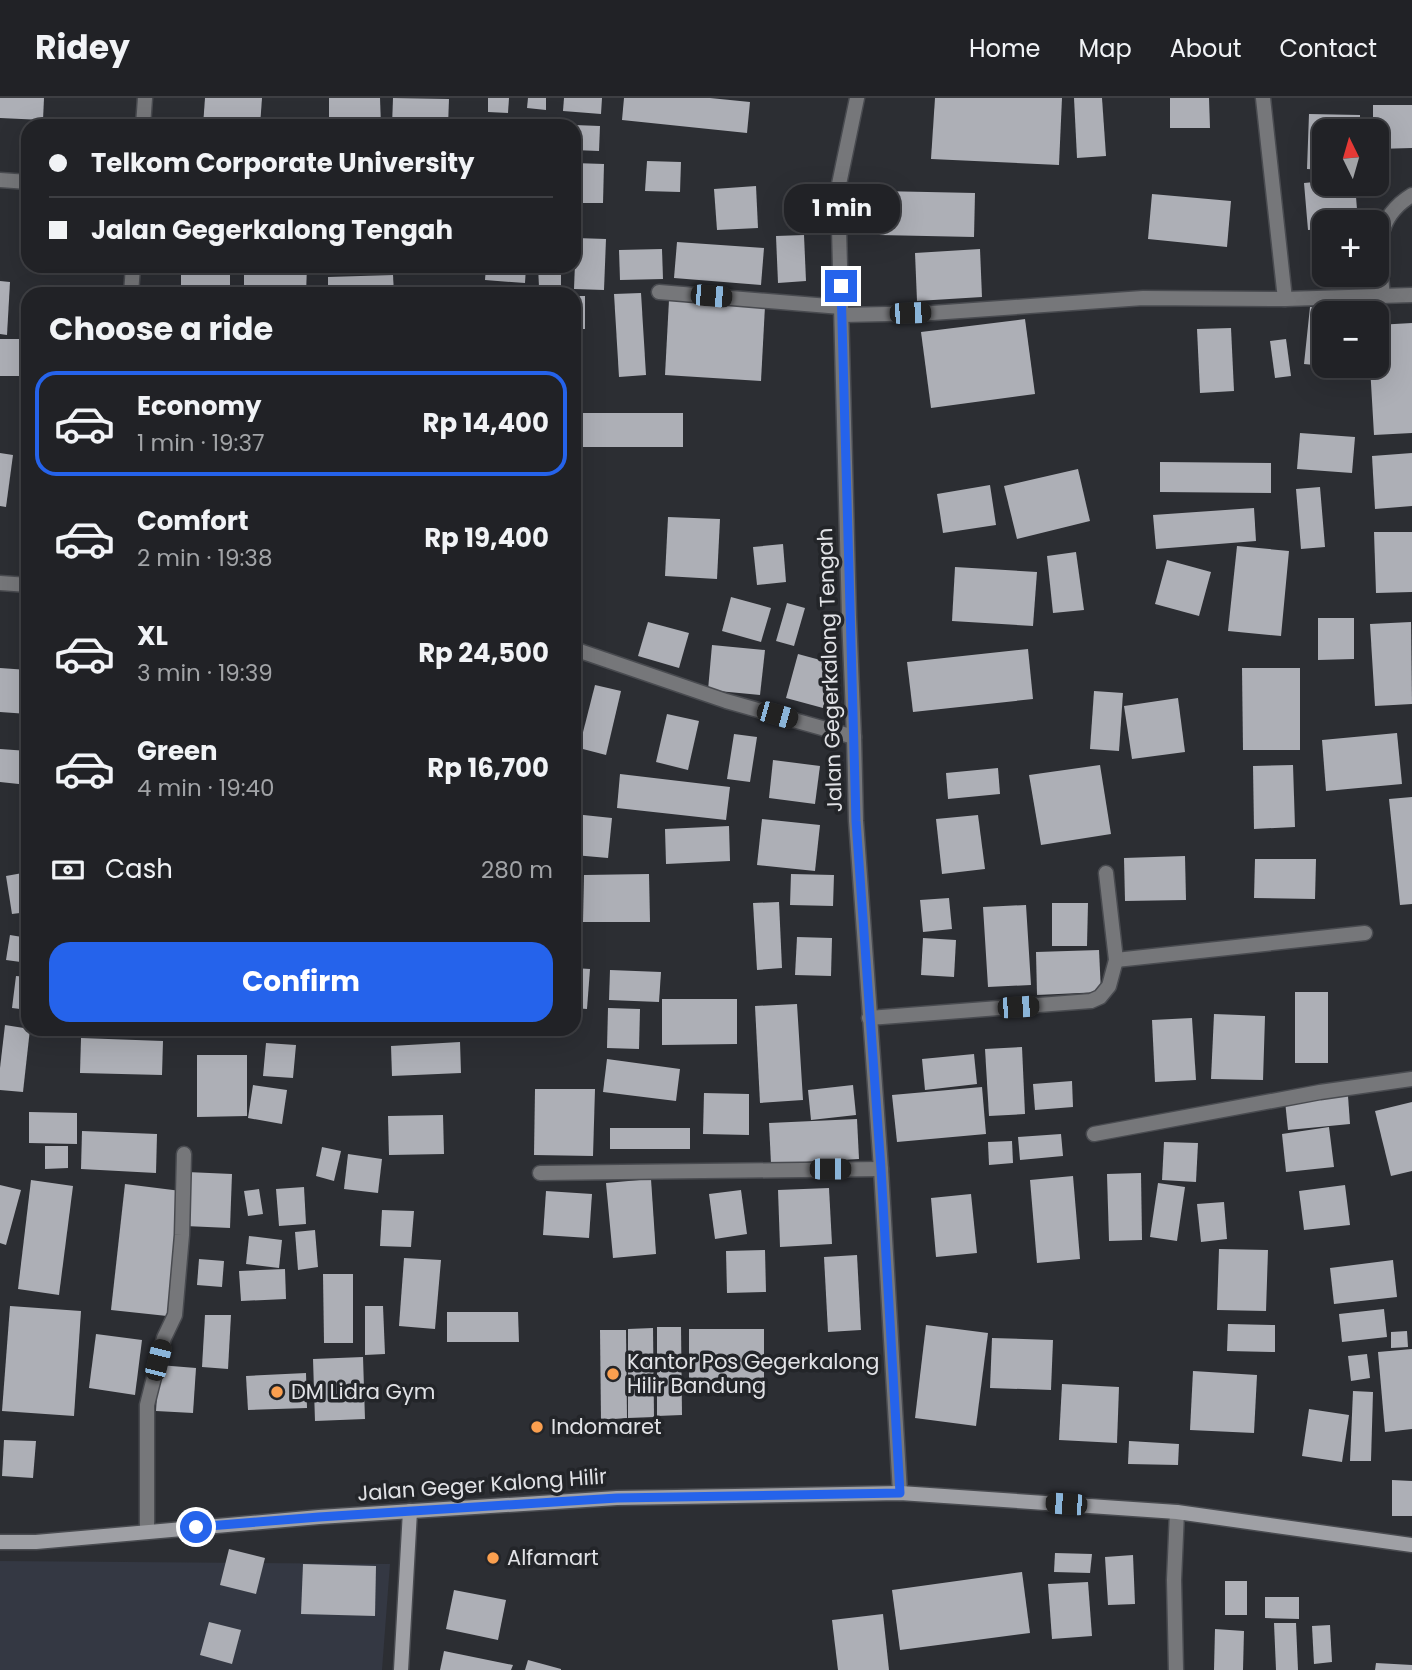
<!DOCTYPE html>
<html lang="en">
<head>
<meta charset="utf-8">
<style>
  body { margin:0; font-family:Poppins,sans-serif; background:#292a2e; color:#f1f3f6; height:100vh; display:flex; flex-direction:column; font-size:26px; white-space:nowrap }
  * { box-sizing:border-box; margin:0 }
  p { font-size:23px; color:#a2a4a7 }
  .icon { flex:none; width:38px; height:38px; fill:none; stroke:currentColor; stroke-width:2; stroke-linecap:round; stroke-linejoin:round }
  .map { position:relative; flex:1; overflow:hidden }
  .panel { position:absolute; left:21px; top:189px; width:560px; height:749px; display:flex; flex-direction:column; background:#212226; border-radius:21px; box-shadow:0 7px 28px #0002,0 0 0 2px #3e3f43 }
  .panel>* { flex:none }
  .hud { position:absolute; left:21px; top:21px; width:560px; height:154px; border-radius:21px; box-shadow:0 7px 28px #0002,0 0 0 2px #3e3f43; display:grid; align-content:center; height:154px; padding:0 28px; background:#212226 }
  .needle { width:46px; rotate:355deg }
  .buttons { position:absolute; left:1312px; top:21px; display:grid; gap:14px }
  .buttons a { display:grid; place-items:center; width:77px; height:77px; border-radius:14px; background:#212226; box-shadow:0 7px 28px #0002,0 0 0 2px #3e3f43; font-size:35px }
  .end { position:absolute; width:32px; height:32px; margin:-16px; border:9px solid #2563eb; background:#fff; box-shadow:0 0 0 4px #fff }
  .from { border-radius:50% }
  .bubble { position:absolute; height:49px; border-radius:21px; background:#212226; box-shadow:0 7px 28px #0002,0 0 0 2px #3e3f43; font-size:23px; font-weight:700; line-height:49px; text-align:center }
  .car { position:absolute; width:21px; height:42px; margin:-21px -10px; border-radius:9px; box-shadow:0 0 5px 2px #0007; background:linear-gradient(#222 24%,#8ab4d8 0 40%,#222 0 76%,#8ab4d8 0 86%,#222 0) }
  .hud b { display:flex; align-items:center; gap:24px; height:66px; font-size:26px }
  .hud b+b { border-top:2px solid #3e3f43 }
  .hud i { width:18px; height:18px; background:#f1f3f6 }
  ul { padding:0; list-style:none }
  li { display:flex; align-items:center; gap:21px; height:105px; margin:0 14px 10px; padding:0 14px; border:4px solid transparent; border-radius:21px }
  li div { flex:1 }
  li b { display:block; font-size:26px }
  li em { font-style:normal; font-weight:700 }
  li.on { border-color:#2563eb }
  li>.icon { width:63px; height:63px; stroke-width:1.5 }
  h2 { padding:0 28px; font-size:32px; line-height:84px }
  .pay { display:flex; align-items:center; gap:18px; height:77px; padding:0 28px; font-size:26px }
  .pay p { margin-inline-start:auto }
  .button { display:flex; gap:14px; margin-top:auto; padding:14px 28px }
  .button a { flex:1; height:80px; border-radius:21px; background:#2563eb; color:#fff; font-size:28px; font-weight:700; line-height:80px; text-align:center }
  header { display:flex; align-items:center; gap:42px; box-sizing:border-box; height:98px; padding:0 35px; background:#212226; border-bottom:2px solid #3e3f43 }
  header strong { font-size:33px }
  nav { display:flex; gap:38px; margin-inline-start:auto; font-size:24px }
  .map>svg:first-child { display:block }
  .built { fill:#343843 }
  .building { fill:#adafb6 }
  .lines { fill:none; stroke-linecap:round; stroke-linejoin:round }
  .street-casing { stroke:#494b50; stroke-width:17 }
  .secondary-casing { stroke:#494b50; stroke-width:17 }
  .street { stroke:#76777a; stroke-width:14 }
  .secondary { stroke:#9fa0a5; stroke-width:14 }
  .route { stroke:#2563eb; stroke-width:9 }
  .poi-dot { fill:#fa9f4f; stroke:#232529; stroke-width:2.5 }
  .labels { text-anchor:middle; stroke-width:7; stroke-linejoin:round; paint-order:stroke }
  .street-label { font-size:21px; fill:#e1e2e6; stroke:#232529 }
  .poi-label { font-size:21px; fill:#e1e2e6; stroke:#232529; text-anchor:start }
</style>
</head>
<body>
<header>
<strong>Ridey</strong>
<nav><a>Home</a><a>Map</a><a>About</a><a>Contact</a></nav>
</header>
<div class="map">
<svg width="1412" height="1572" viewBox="0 0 1412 1572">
  <rect width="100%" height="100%" fill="#2c2e33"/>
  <!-- built -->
  <path class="built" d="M0 1463 390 1466 382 1572H0Z"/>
  <!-- building -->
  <g class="building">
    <path d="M0 0H44L43 22 0 20Z"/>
    <path d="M205 0H262L260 28H203Z"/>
    <path d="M329 0H380L381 28H329Z"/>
    <path d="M393 0 449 1 448 28H392Z"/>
    <path d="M488 0H509L508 15 488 14Z"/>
    <path d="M528 0H546V12L527 10Z"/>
    <path d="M564 0H602L601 16 563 13Z"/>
    <path d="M624 0H710L750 4 747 35 622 22Z"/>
    <path d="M935 0H1062L1059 67 931 61Z"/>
    <path d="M1074 0H1102L1106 58 1077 60Z"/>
    <path d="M1170 0H1209L1210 30H1170Z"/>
    <path d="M1373 7H1412V50L1377 51V33H1373Z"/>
    <path d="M1309 16 1360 17V33H1325V72L1307 71Z"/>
    <path d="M574 27 600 28 599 53 574 52Z"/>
    <path d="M647 63 681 64 680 94 645 93Z"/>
    <path d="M574 65 604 66 603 105H574Z"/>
    <path d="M1325 83V86H1355L1358 124H1325V131L1308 132 1304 85Z"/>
    <path d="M756 88 758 130 717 132 714 91Z"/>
    <path d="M880 93 975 95 974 139 879 137Z"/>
    <path d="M1152 96 1231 103 1227 149 1148 141Z"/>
    <path d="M804 137 806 183 778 185 776 138Z"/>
    <path d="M576 140 606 141 604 192 574 191Z"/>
    <path d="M677 144 764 150 761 187 674 180Z"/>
    <path d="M662 151 663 181 620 182 619 152Z"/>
    <path d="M980 151 982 199 917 203 915 155Z"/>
    <rect x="181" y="168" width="49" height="28"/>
    <path d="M244 168H307L306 196H244Z"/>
    <path d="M486 168H526L525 185 485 182Z"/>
    <path d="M538 168H561V188L539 189Z"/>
    <path d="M393 177 394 196H328V179Z"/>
    <path d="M0 183 10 184 7 237 0 236Z"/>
    <path d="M641 195 646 277 619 279 614 196Z"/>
    <rect x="574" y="198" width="11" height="33"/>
    <path d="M669 202 765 208 761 283 665 277Z"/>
    <path d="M1310 209 1348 213V215H1325V268L1304 266Z"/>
    <path d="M1025 221 1035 296 931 310 921 234Z"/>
    <path d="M1412 225V335L1374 337 1370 268H1377V227Z"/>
    <path d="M1231 230 1234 293 1200 295 1197 231Z"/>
    <rect x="0" y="241" width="28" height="37"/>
    <path d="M1286 241 1291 278 1275 280 1270 243Z"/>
    <rect x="574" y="315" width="109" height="34"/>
    <path d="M1300 335 1355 339 1352 375 1297 371Z"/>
    <path d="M0 355 13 357 6 409 0 408Z"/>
    <path d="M1412 355V408L1375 411 1372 358Z"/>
    <path d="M1160 364 1271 365V395L1160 394Z"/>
    <path d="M1078 371 1090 423 1017 441 1004 388Z"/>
    <path d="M990 387 996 427 943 435 937 396Z"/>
    <path d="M1320 389 1325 449 1301 451 1296 391Z"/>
    <path d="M1254 410 1256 443 1156 451 1153 417Z"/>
    <path d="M668 419 720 421 717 481 665 478Z"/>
    <path d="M1374 434H1412V494L1376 495Z"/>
    <path d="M783 446 786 484 757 487 753 449Z"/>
    <path d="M1237 448 1289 453 1281 538 1228 533Z"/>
    <path d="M1076 454 1084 512 1053 515 1047 458Z"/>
    <path d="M1167 462 1211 474 1199 518 1155 506Z"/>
    <path d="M955 469 1037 474 1033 528 952 523Z"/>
    <path d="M731 499 771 510 761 544 722 533Z"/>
    <path d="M787 505 805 510 794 548 776 543Z"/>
    <path d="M1318 520H1354V561L1318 562Z"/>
    <path d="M648 524 689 535 679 570 638 558Z"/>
    <path d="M1411 524 1412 606 1375 608 1370 526Z"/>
    <path d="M712 547 765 552 760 597 708 592Z"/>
    <path d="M1028 551 1033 601 913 614 907 564Z"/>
    <path d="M798 556 835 566 823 610 786 600Z"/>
    <path d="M0 570 28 572V616L0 614Z"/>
    <path d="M1242 570H1300V652H1243Z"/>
    <path d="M595 587 621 593 606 657 579 650Z"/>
    <path d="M1094 593 1123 595 1119 653 1090 651Z"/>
    <path d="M1178 600 1185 654 1132 661 1124 608Z"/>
    <path d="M667 616 699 623 688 672 656 664Z"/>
    <path d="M1397 635 1402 686 1326 693 1322 642Z"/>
    <path d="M734 636 757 639 750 684 727 681Z"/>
    <path d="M0 651 28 653V687L0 684Z"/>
    <path d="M773 662 820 668 815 706 769 700Z"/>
    <path d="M1100 667 1111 736 1041 747 1029 677Z"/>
    <path d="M1293 667 1295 729 1254 731 1253 668Z"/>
    <path d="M998 670 1000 696 948 701 946 675Z"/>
    <path d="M620 676 730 689 726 722 617 710Z"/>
    <path d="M1412 699V806L1400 807 1389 701Z"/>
    <path d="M574 716 612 720 608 760 574 757Z"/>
    <path d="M978 717 985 771 942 776 936 721Z"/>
    <path d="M762 721 820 727 815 773 757 767Z"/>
    <path d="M729 728 730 763 666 766 665 731Z"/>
    <path d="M1185 758 1186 802 1125 803 1124 760Z"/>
    <path d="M1255 761H1316L1315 801 1254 800Z"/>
    <path d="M28 774V814L12 816 6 778Z"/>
    <path d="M649 776 650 824H583L584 777Z"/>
    <path d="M791 776 834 777 833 808 790 807Z"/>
    <path d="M949 800 952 831 923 834 920 802Z"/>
    <path d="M779 804 782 870 757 872 753 805Z"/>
    <path d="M1052 805H1088L1087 848H1052Z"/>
    <path d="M1026 807 1031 887 988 889 983 809Z"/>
    <path d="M10 837 28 840V865L6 862Z"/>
    <path d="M797 839 832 840 831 878 795 877Z"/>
    <path d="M923 840 956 842 954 879 921 877Z"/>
    <path d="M1099 852 1101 894 1037 897 1036 854Z"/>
    <path d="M574 870 590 871 587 911 574 910Z"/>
    <path d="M610 872 661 874 659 904 609 902Z"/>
    <path d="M16 878 28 879V912L12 910Z"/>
    <rect x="1295" y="894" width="33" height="71"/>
    <path d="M662 901H737V946L662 947Z"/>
    <path d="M797 906 803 1002 760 1005 755 908Z"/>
    <path d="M608 910 640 911 639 951 607 950Z"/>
    <path d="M1214 916 1265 918 1263 982 1211 981Z"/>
    <path d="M1192 920 1196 982 1155 984 1152 922Z"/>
    <path d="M5 927 30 931 23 994 0 992V970Z"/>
    <path d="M195 931H254V936L195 933Z"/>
    <path d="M81 940 163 943 162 977 80 975Z"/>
    <path d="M460 944 461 975 392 978 391 948Z"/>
    <path d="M266 945 296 947 293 980 263 978Z"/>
    <path d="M1022 949 1025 1016 989 1018 985 951Z"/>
    <path d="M974 956 977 986 925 992 922 961Z"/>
    <path d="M197 957H247V1018L197 1019Z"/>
    <path d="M607 961 680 971 676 1003 603 994Z"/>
    <path d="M1072 983 1073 1009 1035 1012 1033 986Z"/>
    <path d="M253 987 287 992 282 1026 248 1020Z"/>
    <path d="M853 987 856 1017 811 1022 808 992Z"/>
    <path d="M982 989 986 1036 897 1044 892 997Z"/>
    <path d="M535 991H595L593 1058 534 1057Z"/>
    <path d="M704 995 749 996V1037L703 1036Z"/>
    <path d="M1348 998 1350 1026 1288 1032 1285 1003Z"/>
    <path d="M1412 1004V1073L1391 1078 1375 1013Z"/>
    <path d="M29 1014 77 1015V1046L29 1045Z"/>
    <path d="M443 1017 444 1056 389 1057 388 1018Z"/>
    <path d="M857 1021 859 1061 771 1066 769 1025Z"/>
    <path d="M1329 1029 1334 1069 1286 1074 1282 1036Z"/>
    <rect x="610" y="1030" width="80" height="21"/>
    <path d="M82 1033 157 1036 156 1075 81 1071Z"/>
    <path d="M1061 1036 1063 1058 1020 1062 1018 1039Z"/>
    <path d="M1012 1043 1013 1065 989 1067 988 1044Z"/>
    <path d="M1164 1044 1198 1045 1196 1084 1162 1082Z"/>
    <path d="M45 1048H68V1070L45 1071Z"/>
    <path d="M322 1049 341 1053 334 1083 316 1078Z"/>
    <path d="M348 1056 382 1061 378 1095 344 1091Z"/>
    <path d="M187 1074 232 1076 230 1130 185 1128Z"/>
    <path d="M1141 1075 1142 1142 1109 1143 1107 1076Z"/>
    <path d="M1073 1078 1080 1161 1037 1165 1030 1082Z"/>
    <path d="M651 1081 656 1156 613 1160 606 1085Z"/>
    <path d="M31 1082 73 1088 59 1197 18 1191Z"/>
    <path d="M1158 1085 1185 1089 1177 1143 1150 1139Z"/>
    <path d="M125 1086 181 1093 167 1218 111 1212Z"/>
    <path d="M0 1087 21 1092 6 1147 0 1145Z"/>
    <path d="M1345 1087 1350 1127 1304 1132 1299 1093Z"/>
    <path d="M304 1089 306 1126 279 1128 276 1091Z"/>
    <path d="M829 1090 832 1146 780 1149 778 1092Z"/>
    <path d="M259 1091 263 1116 248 1118 244 1093Z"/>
    <path d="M741 1092 747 1136 715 1141 709 1096Z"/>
    <path d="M546 1093 592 1096 589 1140 543 1137Z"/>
    <path d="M971 1096 977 1155 936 1159 931 1100Z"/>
    <path d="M1224 1104 1227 1141 1201 1144 1197 1106Z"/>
    <path d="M382 1112 414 1113 411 1149 380 1148Z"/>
    <path d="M315 1132 318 1169 298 1172 295 1134Z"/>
    <path d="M249 1138 282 1142 279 1170 246 1166Z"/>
    <path d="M1219 1151 1268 1152 1266 1213 1217 1212Z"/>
    <path d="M765 1152 766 1194 727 1195 726 1153Z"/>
    <path d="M857 1157 861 1232 828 1234 824 1159Z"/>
    <path d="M404 1160 441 1162 435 1231 399 1228Z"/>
    <path d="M199 1161 224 1163 222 1189 197 1187Z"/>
    <path d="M1393 1162 1397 1199 1334 1206 1330 1170Z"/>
    <path d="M285 1171 286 1201 241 1203 239 1173Z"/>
    <path d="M323 1176H353V1245H324Z"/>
    <path d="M10 1208 81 1213 74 1318 2 1313Z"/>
    <path d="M365 1208H383L385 1256 365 1257Z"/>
    <path d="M1384 1211 1387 1239 1342 1244 1339 1216Z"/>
    <path d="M447 1214H518L519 1244H447Z"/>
    <path d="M205 1217H231L228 1271 202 1269Z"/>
    <path d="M1228 1226 1275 1227V1254L1227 1253Z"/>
    <path d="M926 1227 988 1235 976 1328 915 1320Z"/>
    <path d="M657 1229H681L682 1317 657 1318Z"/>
    <path d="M653 1230 654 1319 628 1320V1231Z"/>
    <rect x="689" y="1231" width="75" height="65"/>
    <path d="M600 1232H626L627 1320 601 1322Z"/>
    <path d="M1407 1233 1408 1249 1391 1250V1234Z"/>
    <path d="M96 1236 142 1242 135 1297 89 1290Z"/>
    <path d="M992 1240 1053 1242 1051 1292 990 1290Z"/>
    <path d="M1412 1251V1331L1385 1334 1378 1254Z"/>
    <path d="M1367 1256 1370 1280 1351 1283 1348 1258Z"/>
    <path d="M363 1259 365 1321 315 1323 313 1261Z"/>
    <path d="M159 1267 196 1270 193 1315 156 1313Z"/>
    <path d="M1193 1273 1257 1277 1254 1335 1190 1332Z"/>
    <path d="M306 1275 307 1310 248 1312 246 1278Z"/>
    <path d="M1062 1286 1119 1289 1117 1345 1059 1342Z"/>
    <path d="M1353 1293 1373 1294 1371 1363H1350Z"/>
    <path d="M1309 1311 1349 1317 1342 1364 1302 1358Z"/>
    <path d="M4 1342 36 1343 33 1380 2 1378Z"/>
    <path d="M1129 1343 1179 1346 1178 1367 1128 1366Z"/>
    <path d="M1392 1382 1412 1383V1418H1392Z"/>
    <path d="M229 1451 265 1460 256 1496 220 1487Z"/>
    <path d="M1055 1455 1092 1456 1090 1475 1054 1474Z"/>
    <path d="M1133 1457 1135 1506 1108 1507 1105 1459Z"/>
    <path d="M303 1466 376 1468 375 1518 301 1516Z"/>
    <path d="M1022 1474 1030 1535 900 1552 892 1492Z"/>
    <rect x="1225" y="1483" width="22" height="34"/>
    <path d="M1088 1484 1092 1538 1052 1541 1048 1486Z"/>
    <path d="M454 1492 506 1502 498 1542 446 1531Z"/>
    <path d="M1265 1499H1299V1521L1265 1520Z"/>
    <path d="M883 1516 889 1572H838L832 1522Z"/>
    <path d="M209 1524 241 1532 232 1566 200 1557Z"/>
    <path d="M1274 1525H1296L1298 1572H1276Z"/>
    <path d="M1330 1527 1332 1564 1314 1566 1312 1528Z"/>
    <path d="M1215 1531 1244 1533 1243 1572H1214Z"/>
    <path d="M444 1553 513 1567 511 1572H440Z"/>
    <path d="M528 1562 561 1571V1572H525Z"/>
    <path d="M1376 1565 1412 1567V1572H1375Z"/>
  </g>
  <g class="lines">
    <defs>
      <g id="street">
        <path d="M857 0 838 91 849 519 854 639 856 723 881 1071 900 1395"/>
        <path d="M1263 0 1285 201"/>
        <path d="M143 28 145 0"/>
        <path d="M0 82 28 84"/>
        <path d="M659 194 841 209"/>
        <path d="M131 196 133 168"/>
        <path d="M1383 198C1379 157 1371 122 1412 97"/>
        <path d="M842 217 932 215 1143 200 1285 201 1412 197"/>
        <path d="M0 485 28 487"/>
        <path d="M574 551 726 603 854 639"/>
        <path d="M1116 862 1365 835"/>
        <path d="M869 920 1091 903 1100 899 1109 888 1116 862 1106 775"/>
        <path d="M1094 1036 1320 994 1412 981"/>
        <path d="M540 1075 881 1071"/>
        <path d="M147 1434V1307L164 1240 175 1217 182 1137 184 1056"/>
        <path d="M1176 1572 1174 1482 1177 1414"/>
      </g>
      <g id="secondary">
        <path d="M0 1444H36L319 1419 617 1400 900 1395 1177 1414 1412 1447"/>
        <path d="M401 1572 410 1413"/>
      </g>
    </defs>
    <!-- street casing -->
    <use href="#street" class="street-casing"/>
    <!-- secondary casing -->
    <use href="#secondary" class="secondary-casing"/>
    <!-- street -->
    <use href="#street" class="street"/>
    <!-- secondary -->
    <use href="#secondary" class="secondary"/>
  </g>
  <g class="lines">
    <!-- route -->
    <path class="route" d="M196 1429 319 1419 617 1400 900 1395 881 1071 856 723 841 188"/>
  </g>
  <!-- markers -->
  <g class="poi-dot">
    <circle cx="613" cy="1276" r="7"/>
    <circle cx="277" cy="1294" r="7"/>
    <circle cx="537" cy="1329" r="7"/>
    <circle cx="493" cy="1460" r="7"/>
  </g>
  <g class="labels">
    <!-- street labels -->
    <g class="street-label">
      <text transform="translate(830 572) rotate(-92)" y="7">Jalan Gegerkalong Tengah</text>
      <text transform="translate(482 1387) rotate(-4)" y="7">Jalan Geger Kalong Hilir</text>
    </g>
    <!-- poi labels -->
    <g class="poi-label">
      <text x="627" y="1271">Kantor Pos Gegerkalong<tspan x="627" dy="24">Hilir Bandung</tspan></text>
      <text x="291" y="1301">DM Lidra Gym</text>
      <text x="551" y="1336">Indomaret</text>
      <text x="507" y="1467">Alfamart</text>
    </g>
  </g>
</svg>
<div class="buttons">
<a><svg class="needle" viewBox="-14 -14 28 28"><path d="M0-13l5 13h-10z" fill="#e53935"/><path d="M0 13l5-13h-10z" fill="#a2a4a7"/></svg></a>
<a>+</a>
<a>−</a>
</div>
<i class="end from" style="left:196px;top:1429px"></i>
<i class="end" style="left:841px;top:188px"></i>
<div class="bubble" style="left:784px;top:86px;width:116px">1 min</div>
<i class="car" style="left:711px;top:198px;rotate:95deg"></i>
<i class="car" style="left:910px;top:215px;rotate:88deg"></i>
<i class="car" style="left:777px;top:617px;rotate:106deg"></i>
<i class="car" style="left:1018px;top:909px;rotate:86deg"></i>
<i class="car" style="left:830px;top:1071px;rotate:90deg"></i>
<i class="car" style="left:158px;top:1262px;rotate:14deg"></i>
<i class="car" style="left:1066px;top:1406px;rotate:274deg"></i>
<div class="hud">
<b><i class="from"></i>Telkom Corporate University</b>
<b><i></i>Jalan Gegerkalong Tengah</b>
</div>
<section class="panel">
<h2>Choose a ride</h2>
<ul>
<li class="on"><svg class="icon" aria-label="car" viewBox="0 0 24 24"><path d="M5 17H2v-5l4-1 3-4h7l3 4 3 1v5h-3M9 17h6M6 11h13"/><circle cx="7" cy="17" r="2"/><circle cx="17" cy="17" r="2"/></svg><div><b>Economy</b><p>1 min · 19:37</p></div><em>Rp 14,400</em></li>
<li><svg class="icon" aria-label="car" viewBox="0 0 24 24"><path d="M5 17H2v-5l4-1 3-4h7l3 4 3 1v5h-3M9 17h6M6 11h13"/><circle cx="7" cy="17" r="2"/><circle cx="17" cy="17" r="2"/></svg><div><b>Comfort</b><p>2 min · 19:38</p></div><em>Rp 19,400</em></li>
<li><svg class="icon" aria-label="car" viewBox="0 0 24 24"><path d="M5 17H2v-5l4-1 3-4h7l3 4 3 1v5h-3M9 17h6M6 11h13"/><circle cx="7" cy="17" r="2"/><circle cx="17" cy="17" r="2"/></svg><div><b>XL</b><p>3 min · 19:39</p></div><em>Rp 24,500</em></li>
<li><svg class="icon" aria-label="car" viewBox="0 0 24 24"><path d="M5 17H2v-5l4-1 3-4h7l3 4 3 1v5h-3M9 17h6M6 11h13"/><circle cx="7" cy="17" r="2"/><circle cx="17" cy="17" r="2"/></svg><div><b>Green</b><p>4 min · 19:40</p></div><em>Rp 16,700</em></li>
</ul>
<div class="pay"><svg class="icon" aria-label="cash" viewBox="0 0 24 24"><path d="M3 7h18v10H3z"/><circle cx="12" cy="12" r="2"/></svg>Cash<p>280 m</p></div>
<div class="button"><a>Confirm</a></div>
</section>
</div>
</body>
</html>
